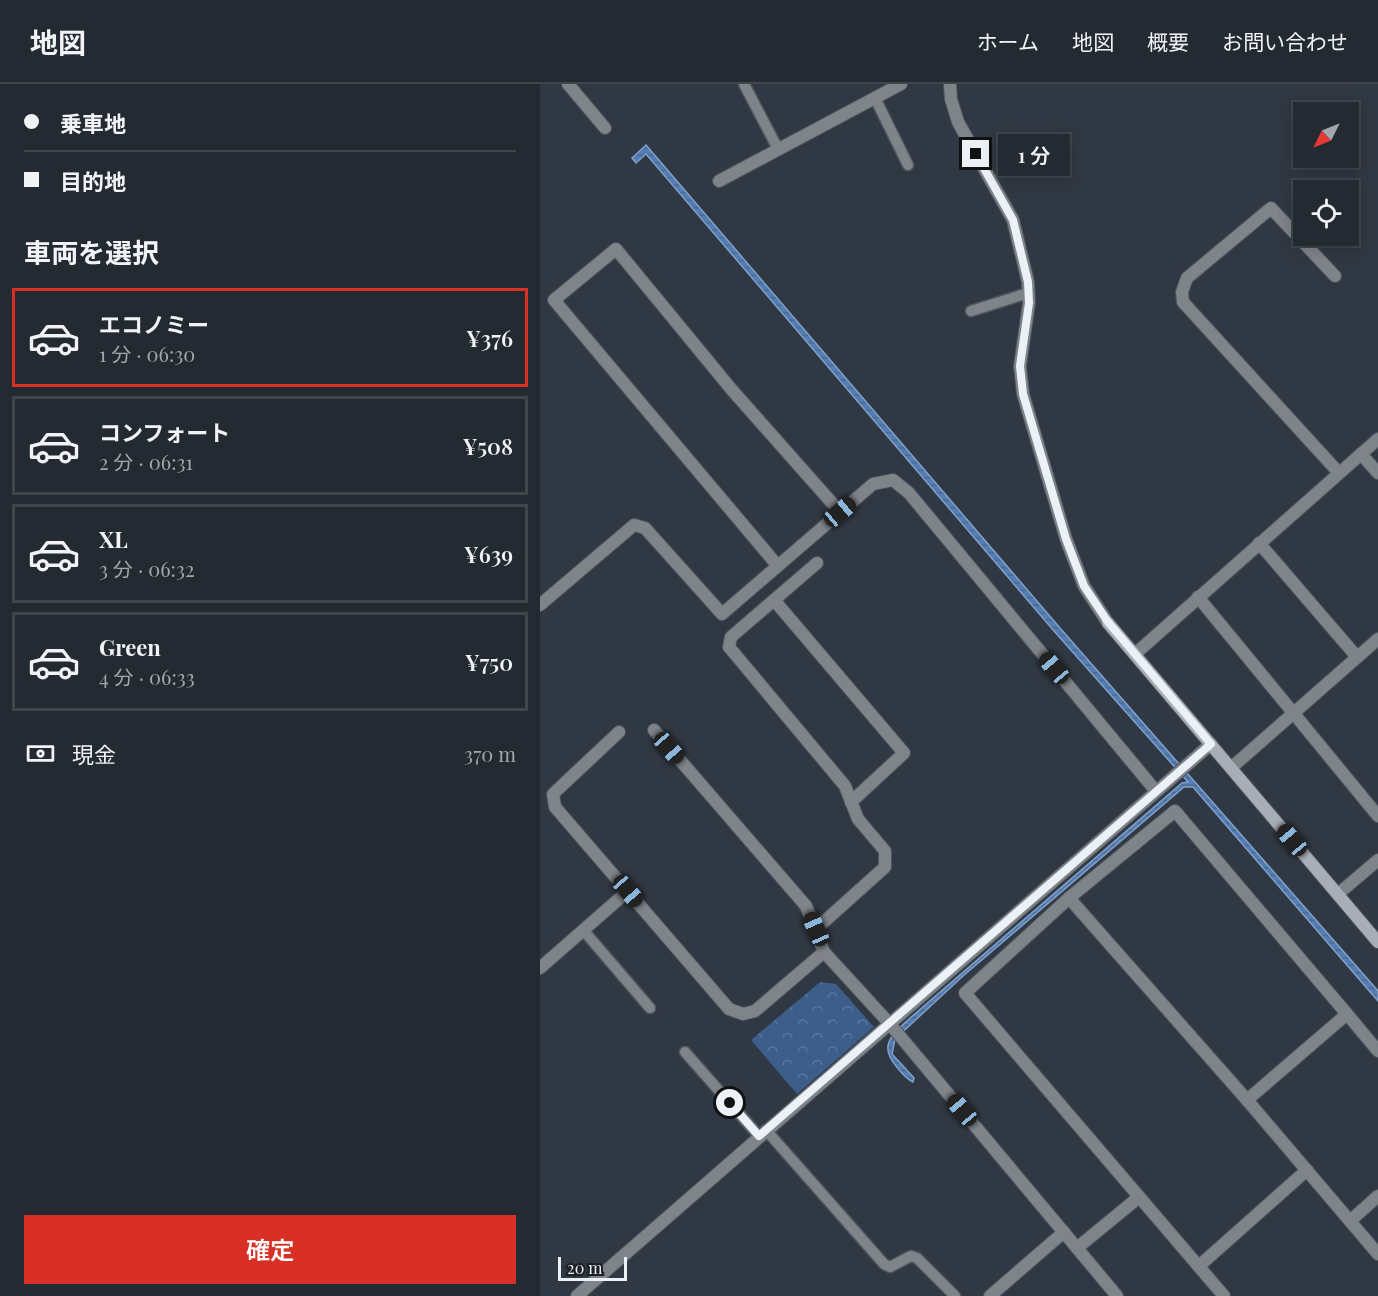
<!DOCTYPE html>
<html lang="ja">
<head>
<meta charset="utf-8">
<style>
  body { margin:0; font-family:"Playfair Display","Noto Sans JP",serif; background:#30363e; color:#f1f3f6; height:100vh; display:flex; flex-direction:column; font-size:22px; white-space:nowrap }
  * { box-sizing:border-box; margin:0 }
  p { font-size:20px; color:#a3a7ac }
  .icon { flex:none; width:33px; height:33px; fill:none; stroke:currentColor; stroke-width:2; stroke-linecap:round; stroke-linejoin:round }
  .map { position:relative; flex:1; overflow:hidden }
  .sheet { display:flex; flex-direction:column; background:#242a32; width:540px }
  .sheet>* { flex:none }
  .top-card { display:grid; align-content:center; height:132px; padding:0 24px; background:#242a32 }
  .needle { width:39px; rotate:227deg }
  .buttons { position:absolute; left:753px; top:18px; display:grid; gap:12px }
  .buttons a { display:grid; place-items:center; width:66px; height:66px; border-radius:0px; background:#242a32; box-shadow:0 3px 15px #0003,0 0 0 2px #41464d; font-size:30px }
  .scale { position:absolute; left:18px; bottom:15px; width:69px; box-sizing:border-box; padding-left:6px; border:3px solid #ecf1f8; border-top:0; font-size:16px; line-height:21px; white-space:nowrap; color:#ecf1f8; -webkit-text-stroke:4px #1c1f24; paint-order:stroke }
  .end { position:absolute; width:27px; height:27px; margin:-14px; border:8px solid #ecf1f8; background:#111; box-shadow:0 0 0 3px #111 }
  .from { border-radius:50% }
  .bubble { position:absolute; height:42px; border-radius:0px; background:#242a32; box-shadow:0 3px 15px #0003,0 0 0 2px #41464d; font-size:20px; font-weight:600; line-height:42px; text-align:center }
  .car { position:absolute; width:18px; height:36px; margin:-18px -9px; border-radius:8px; box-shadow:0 0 4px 2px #0007; background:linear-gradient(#222 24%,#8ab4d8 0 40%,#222 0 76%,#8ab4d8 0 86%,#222 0) }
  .top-card b { display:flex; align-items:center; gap:21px; height:57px; font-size:22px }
  .top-card b+b { border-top:2px solid #41464d }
  .top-card i { width:15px; height:15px; background:#f1f3f6 }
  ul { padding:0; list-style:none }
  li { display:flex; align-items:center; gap:18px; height:99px; margin:0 12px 9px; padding:0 12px; border:3px solid #41464d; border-radius:0px }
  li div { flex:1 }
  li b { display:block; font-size:22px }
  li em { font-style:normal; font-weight:600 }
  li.current { border-color:#d93025 }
  li>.icon { width:54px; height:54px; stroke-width:1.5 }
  h2 { padding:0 24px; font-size:27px; line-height:72px }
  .pay { display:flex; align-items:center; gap:15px; height:66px; padding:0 24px; font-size:22px }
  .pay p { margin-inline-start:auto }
  .cta { display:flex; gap:12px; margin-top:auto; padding:12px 24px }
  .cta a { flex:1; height:69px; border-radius:0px; background:#d93025; color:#fff; font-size:24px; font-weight:600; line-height:69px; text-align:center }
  header { display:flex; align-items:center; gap:36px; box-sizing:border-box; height:84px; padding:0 30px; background:#242a32; border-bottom:2px solid #41464d }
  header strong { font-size:28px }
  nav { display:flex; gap:33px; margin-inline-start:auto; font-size:21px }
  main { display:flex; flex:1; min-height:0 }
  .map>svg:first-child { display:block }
  .park { fill:url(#park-crowns) }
  .water { fill:url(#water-rules); stroke:#81a0c9; stroke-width:1.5 }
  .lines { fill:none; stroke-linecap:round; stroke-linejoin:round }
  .lane-casing { stroke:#4e5660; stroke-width:13 }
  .street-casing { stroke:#4e5660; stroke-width:14 }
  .secondary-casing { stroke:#4e5660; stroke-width:14 }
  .lane { stroke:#7f8489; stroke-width:10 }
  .street { stroke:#7f8489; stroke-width:12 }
  .secondary { stroke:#a8aeb7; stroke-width:12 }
  .route { stroke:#ecf1f8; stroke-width:8 }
</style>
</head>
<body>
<header>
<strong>地図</strong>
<nav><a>ホーム</a><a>地図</a><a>概要</a><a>お問い合わせ</a></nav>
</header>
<main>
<section class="sheet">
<div class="top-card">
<b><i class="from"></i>乗車地</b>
<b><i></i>目的地</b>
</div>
<h2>車両を選択</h2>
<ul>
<li class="current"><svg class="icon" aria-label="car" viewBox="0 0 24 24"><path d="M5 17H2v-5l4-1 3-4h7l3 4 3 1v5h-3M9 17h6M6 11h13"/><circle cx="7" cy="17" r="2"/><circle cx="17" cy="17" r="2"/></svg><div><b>エコノミー</b><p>1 分 · 06:30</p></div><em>¥376</em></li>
<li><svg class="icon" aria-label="car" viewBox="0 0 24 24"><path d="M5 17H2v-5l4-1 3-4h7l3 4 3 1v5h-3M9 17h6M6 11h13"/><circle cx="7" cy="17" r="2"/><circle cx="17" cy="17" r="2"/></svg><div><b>コンフォート</b><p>2 分 · 06:31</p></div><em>¥508</em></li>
<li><svg class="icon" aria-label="car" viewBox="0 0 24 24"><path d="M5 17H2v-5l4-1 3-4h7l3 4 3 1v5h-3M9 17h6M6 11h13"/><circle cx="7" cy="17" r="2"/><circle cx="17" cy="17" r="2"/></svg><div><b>XL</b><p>3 分 · 06:32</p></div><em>¥639</em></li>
<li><svg class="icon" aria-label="car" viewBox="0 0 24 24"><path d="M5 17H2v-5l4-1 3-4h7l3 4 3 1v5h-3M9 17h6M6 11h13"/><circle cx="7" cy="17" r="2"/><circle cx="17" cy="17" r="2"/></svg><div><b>Green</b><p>4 分 · 06:33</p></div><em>¥750</em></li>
</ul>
<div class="pay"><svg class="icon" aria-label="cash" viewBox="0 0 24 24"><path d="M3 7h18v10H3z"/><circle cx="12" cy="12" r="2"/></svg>現金<p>370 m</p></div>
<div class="cta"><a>確定</a></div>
</section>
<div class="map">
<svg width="838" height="1212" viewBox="0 0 838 1212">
  <defs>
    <pattern id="park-crowns" width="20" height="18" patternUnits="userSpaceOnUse" patternTransform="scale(1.5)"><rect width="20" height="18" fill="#3d5e8b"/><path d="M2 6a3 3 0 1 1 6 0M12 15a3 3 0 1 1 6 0" fill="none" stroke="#59769c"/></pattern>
    <pattern id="water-rules" width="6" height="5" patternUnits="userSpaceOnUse" patternTransform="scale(1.5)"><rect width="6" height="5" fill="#537db5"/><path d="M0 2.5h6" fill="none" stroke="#4e688a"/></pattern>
  </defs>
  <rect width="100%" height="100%" fill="#303843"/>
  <!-- park -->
  <path class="park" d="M280 898 296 900 334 943 257 1010 211 956Z"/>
  <!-- water -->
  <path class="water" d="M106 61 520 544 838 907V917L653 703H644L423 892 355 955 352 970 374 994 373 998C366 995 361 988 356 982 338 961 353 950 369 935L642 699 648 698 514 547 106 70 96 79 92 74Z"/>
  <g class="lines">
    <defs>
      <g id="lane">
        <path d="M204 0 238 65"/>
        <path d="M335 14 368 81"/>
        <path d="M431 227 488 209"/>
        <path d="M44 847 110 924"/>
        <path d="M145 968 219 1052"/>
        <path d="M226 1046 344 1180 350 1183 371 1172 377 1174 415 1212"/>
      </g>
      <g id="street">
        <path d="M28 0 65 44"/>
        <path d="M410 0 411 15 418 38 473 136 488 198 489 219 480 282 483 310 526 455 544 502 568 539"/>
        <path d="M179 97 361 0"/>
        <path d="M795 192 731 124 647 194 642 208 643 218 799 389"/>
        <path d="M821 370 838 389"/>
        <path d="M719 459 817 573"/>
        <path d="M237 481 14 216 76 165 192 306 300 428"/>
        <path d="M658 513 838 732"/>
        <path d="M234 516 364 669 311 718"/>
        <path d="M0 521 94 441 105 444 182 530 333 400 353 396 369 409 615 706"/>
        <path d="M595 570 838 355"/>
        <path d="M114 646 266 822 284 868 349 939 577 1212"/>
        <path d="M79 648 13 710 15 723 189 925 203 930 215 927 284 868"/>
        <path d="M691 684 838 555"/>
        <path d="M798 810 838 776"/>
        <path d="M529 814 707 1016 838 1170"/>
        <path d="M276 845 345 783V767L318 735 305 702 189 563 191 553 277 479"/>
        <path d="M0 884 88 807"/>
        <path d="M707 1016 807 930 838 967"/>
        <path d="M810 1137 838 1112"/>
        <path d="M537 1164 599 1113"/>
        <path d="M659 1182 767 1086"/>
        <path d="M37 1212 671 660"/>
        <path d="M450 1212 524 1148"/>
        <path d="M684 1212 425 909 529 814 635 727 807 930"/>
      </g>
      <path id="secondary" d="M568 539 838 858"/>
    </defs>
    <!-- lane casing -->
    <use href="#lane" class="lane-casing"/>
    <!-- street casing -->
    <use href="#street" class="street-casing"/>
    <!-- secondary casing -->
    <use href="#secondary" class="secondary-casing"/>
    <!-- lane -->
    <use href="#lane" class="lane"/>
    <!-- street -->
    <use href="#street" class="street"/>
    <!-- secondary -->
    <use href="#secondary" class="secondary"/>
  </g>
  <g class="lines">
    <!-- route -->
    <path class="route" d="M190 1019 219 1052 671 660 568 538 544 502 526 455 483 310 480 282 489 219 488 198 473 136 436 70"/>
  </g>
</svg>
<div class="buttons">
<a><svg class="needle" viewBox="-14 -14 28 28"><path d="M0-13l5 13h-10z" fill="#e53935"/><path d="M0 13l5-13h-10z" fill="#a3a7ac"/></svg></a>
<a><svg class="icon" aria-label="locate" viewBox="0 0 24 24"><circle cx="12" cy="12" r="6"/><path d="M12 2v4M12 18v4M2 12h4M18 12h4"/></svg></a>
</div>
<div class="scale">20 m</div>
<i class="end from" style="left:190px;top:1019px"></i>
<i class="end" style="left:436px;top:70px"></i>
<div class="bubble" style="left:458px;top:50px;width:72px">1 分</div>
<i class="car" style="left:300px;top:428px;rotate:50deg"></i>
<i class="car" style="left:514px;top:584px;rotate:320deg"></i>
<i class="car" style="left:129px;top:664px;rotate:139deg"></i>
<i class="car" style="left:752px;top:756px;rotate:320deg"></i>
<i class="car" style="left:88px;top:807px;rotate:139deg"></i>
<i class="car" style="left:276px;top:845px;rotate:336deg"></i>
<i class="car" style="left:422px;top:1026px;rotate:320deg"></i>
</div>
</main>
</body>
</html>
